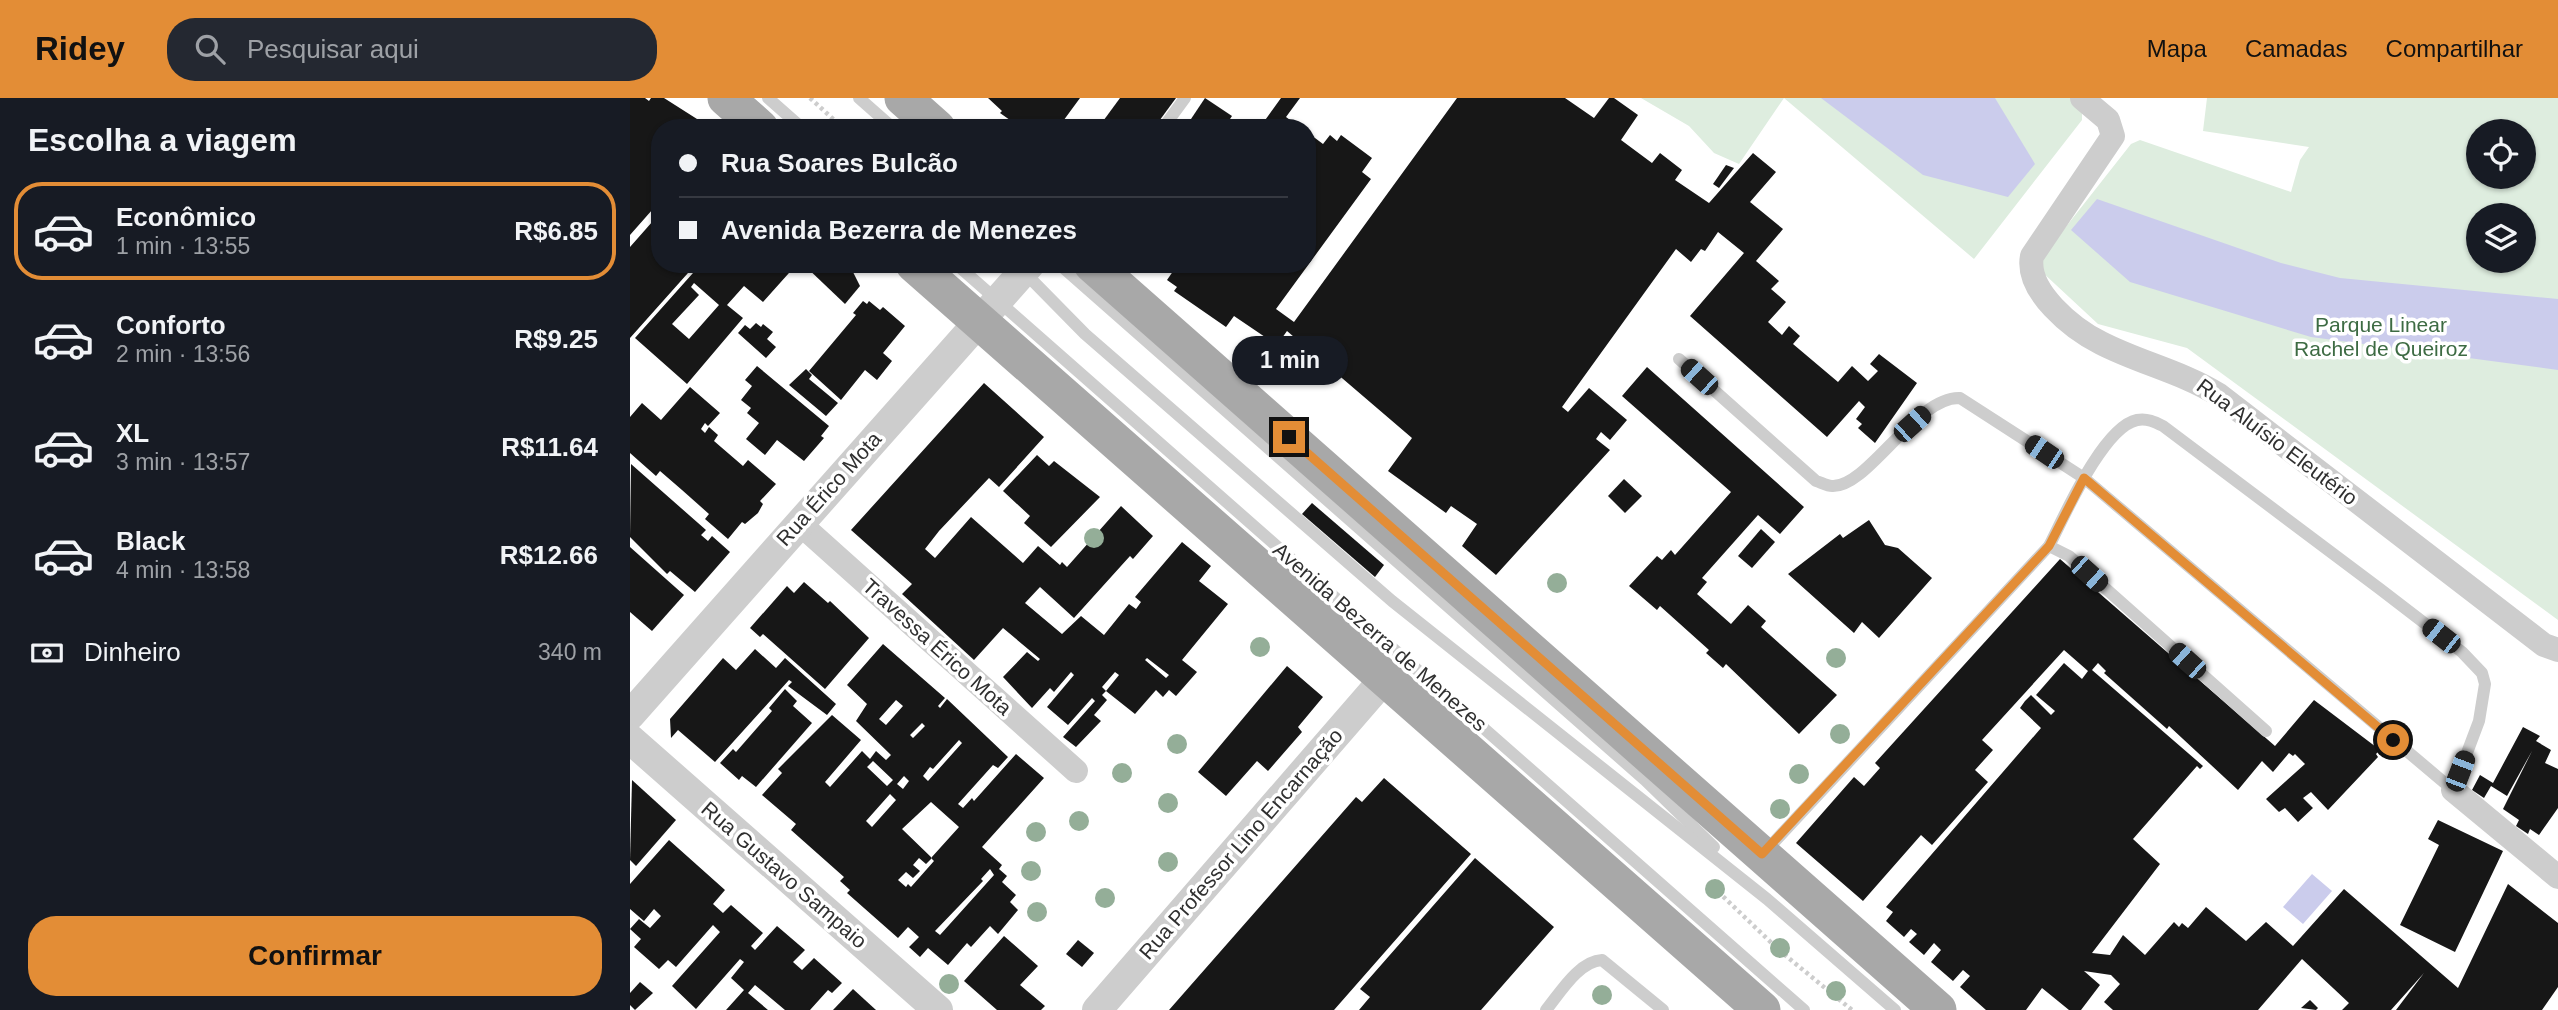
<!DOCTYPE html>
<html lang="pt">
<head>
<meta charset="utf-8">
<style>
  body { margin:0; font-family:Arial,sans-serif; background:#242831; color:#f1f3f6; height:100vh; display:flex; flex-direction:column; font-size:26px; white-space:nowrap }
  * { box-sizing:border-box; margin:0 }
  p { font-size:23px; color:#9ea1a6 }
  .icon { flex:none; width:38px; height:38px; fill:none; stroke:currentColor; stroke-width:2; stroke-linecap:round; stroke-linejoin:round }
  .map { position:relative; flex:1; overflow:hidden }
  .drawer { display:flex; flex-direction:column; background:#171b24; width:630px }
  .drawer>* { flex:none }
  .guide { position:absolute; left:21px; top:21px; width:665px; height:154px; border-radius:28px; box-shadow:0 2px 5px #0004; display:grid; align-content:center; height:154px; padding:0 28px; background:#171b24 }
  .controls { position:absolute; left:1836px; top:21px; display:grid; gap:14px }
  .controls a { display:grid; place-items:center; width:70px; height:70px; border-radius:50%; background:#171b24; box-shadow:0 2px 5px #0004; font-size:35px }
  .end { position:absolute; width:32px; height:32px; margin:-16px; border:9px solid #e38d36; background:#111; box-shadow:0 0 0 4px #111 }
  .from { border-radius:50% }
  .bubble { position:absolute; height:49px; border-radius:24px; background:#171b24; box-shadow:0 2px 5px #0004; font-size:23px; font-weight:600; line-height:49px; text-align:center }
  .car { position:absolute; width:21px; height:42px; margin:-21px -10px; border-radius:9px; box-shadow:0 0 5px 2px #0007; background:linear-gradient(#222 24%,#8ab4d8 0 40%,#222 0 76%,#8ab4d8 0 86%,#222 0) }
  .guide b { display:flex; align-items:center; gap:24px; height:66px; font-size:26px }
  .guide b+b { border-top:2px solid #363941 }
  .guide i { width:18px; height:18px; background:#f1f3f6 }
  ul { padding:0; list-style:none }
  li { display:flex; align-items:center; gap:21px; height:98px; margin:0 14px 10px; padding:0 14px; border:4px solid transparent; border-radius:28px }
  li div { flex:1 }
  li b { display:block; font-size:26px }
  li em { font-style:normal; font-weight:600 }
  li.current { border-color:#e38d36 }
  li>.icon { width:63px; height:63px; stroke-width:1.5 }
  h2 { padding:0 28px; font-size:32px; line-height:84px }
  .pay { display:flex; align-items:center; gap:18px; height:77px; padding:0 28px; font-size:26px }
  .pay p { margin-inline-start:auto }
  .cta { display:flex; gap:14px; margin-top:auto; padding:14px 28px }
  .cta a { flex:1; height:80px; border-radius:28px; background:#e38d36; color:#111; font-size:28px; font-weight:600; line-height:80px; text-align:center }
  header { display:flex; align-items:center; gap:42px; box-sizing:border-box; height:98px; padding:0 35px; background:#e38d36; color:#111 }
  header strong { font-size:33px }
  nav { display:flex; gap:38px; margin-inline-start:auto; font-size:24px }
  .search { width:490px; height:63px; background:#242831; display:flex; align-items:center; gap:18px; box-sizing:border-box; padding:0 24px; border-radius:28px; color:#9ea1a6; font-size:26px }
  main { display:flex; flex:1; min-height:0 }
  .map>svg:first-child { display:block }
  .green { fill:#deeddf; fill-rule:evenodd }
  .water { fill:#cbccec }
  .building { fill:#171717; fill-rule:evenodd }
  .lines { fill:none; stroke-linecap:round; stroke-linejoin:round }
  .path { stroke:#cdcdcd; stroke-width:4.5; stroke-dasharray:3.5 3.5; stroke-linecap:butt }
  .service { stroke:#cdcdcd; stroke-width:12 }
  .minor { stroke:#cdcdcd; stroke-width:24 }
  .tertiary { stroke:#cdcdcd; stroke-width:30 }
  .primary { stroke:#a8a8a8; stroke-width:37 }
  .tree { fill:#94ae98 }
  .route { stroke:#e38d36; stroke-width:9 }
  .labels { text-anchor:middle; stroke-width:7; stroke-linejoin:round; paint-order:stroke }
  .park-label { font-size:21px; fill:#3d6b43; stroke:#fff }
  .street-label { font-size:21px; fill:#303030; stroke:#fff }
</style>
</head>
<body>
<header>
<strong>Ridey</strong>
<div class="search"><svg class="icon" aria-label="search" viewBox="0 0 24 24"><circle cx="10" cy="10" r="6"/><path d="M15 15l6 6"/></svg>Pesquisar aqui</div>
<nav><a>Mapa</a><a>Camadas</a><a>Compartilhar</a></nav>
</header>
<main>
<section class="drawer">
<h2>Escolha a viagem</h2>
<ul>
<li class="current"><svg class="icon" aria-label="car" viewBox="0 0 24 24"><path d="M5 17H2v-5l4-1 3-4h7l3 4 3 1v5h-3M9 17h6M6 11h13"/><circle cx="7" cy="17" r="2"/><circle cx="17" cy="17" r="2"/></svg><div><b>Econômico</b><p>1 min · 13:55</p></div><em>R$6.85</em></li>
<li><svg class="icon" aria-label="car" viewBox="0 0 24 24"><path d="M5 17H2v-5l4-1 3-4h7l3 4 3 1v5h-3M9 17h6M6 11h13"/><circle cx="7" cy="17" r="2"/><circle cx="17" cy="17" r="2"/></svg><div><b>Conforto</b><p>2 min · 13:56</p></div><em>R$9.25</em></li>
<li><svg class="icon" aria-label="car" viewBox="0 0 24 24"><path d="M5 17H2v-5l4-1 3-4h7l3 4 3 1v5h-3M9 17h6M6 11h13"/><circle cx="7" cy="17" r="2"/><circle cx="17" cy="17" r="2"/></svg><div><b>XL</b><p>3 min · 13:57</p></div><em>R$11.64</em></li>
<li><svg class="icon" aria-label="car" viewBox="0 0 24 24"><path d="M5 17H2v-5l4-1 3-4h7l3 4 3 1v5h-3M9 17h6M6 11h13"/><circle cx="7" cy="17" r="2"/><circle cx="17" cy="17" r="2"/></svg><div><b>Black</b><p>4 min · 13:58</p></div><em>R$12.66</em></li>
</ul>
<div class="pay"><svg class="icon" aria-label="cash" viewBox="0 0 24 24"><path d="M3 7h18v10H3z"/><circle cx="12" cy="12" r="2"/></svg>Dinheiro<p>340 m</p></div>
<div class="cta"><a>Confirmar</a></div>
</section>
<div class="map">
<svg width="1928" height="912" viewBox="0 0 1928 912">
  <rect width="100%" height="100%" fill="#fff"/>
  <!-- green -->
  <g class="green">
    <path d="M1011 0H1440L1452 14V22L1344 161 1154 0 1109 66 1084 55 1059 28Z"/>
    <path d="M1577 0H1928V522L1557 250 1468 226 1411 173 1413 158 1501 46 1510 42 1661 94 1670 62 1679 49 1573 33ZM1848 33H1894V79H1848ZM1848 117H1894V163H1848Z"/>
  </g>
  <!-- water -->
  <g class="water">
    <path d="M1191 0H1365L1405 66 1378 99 1293 77Z"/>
    <path d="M1467 101 1651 165 1710 180 1928 201V272L1681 239 1500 184 1441 132Z"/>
    <path d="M1682 776 1702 793 1673 826 1653 809Z"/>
  </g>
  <!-- building -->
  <g class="building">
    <path d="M0 0H15L19 3 21 0H34L78 28 30 30V103L0 137Z"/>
    <path d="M358 0H450L428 30H391L370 15 372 13Z"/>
    <path d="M490 0H546L524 30H468Z"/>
    <path d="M575 0 602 18 594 30H555Z"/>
    <path d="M651 0H670L656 19 671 30H640L633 25Z"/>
    <path d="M827 0H935L964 20 979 0H984L1008 17 991 42 1022 65 1030 55 1052 72 1045 82 1079 105 1123 55 1146 74 1120 104 1153 131 1126 163 1149 183 1141 191 1156 204 1138 224 1152 237 1159 228 1170 238 1163 246 1208 284 1222 268 1238 283 1248 273 1240 266 1249 256 1287 285 1245 345 1228 330 1232 326 1226 321 1235 309 1229 303 1197 339 1060 218 1114 155 1088 134 1075 153 1071 151 1061 164 1046 151 932 309 938 314 959 290 997 322 980 342 971 334 966 341 980 352 866 477 832 448 847 426 821 408 816 415 758 373 782 340 657 233 647 247 604 218 596 229 544 193 547 189 537 182 548 166H677V34L693 46 700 37 707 43 711 37 742 60 732 74 741 81 646 211 664 224Z"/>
    <path d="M1096 67 1104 70 1089 90 1083 86Z"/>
    <path d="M30 115V166H66L0 240V149Z"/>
    <path d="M71 166H167L133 204 114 188 97 207 113 220 57 286 5 240ZM64 185 89 207 59 241 42 226 69 197 61 189Z"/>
    <path d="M173 166H219L230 188 215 206Z"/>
    <path d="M233 203 237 206 239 203 250 212 253 209 275 228 253 255 262 263 247 282 235 272 211 302 179 273 226 217 223 215Z"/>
    <path d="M126 225 131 229 133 226 143 234 137 241 146 249 136 260 108 235 115 227 120 231Z"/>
    <path d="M127 268 199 328 191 338 194 340 174 363 147 342 135 357 116 341 129 325 117 315 121 310 111 302 122 288 115 282Z"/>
    <path d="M1017 269 1174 409 1150 436 1128 417 1072 480 1077 484 1067 496 1101 526 1118 507 1136 523 1131 529 1207 597 1169 636 1096 566 1093 570 1076 555 1079 552 1030 508 1027 512 999 488 1027 458 1032 462 1041 452 1045 457 1101 394 992 298Z"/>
    <path d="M176 271 182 277 179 281 208 305 196 318 159 287Z"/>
    <path d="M354 285 414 339 369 389 359 380 309 433 295 451 305 460 341 419 393 465 408 448 430 467 432 464 437 469 491 408 523 438 503 461 500 458 444 520 410 489 395 505 432 536 451 518 474 537 499 506 506 511 511 504 505 499 552 444 581 468 569 483 598 506 552 562 567 574 546 598 539 592 533 599 526 592 505 616 476 593 489 577 485 574 472 589 476 593 472 597 477 602 464 617 471 623 446 649 433 639 465 603 462 600 438 627 417 609 444 577 441 574 424 594 420 590 402 610 373 579 397 554 408 563 410 561 373 530 344 562 272 496 282 486 221 432ZM517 560 539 577 536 580 515 562Z"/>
    <path d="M60 289 90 315 78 328 75 325 71 331 75 335 79 329 88 337 84 343 113 368 118 362 146 386 130 403 133 406 128 415 115 426 112 424 98 441 75 421 79 416 52 392 30 373 26 378 0 355V319L12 305 31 322Z"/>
    <path d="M407 357 419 368 424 363 470 399 421 449 394 425 400 418 373 393Z"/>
    <path d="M1 366 76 432 71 437 78 443 82 438 100 454 65 494 40 473 37 476 0 439Z"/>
    <path d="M994 381 1012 398 995 415 978 398Z"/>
    <path d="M682 405 754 467 745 479 672 416Z"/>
    <path d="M1239 422 1255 447 1268 450 1302 480 1249 540 1232 524 1224 535 1158 476 1210 436 1213 440Z"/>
    <path d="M1131 431 1145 444 1122 470 1108 458Z"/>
    <path d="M0 449 54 497 22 533 0 514Z"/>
    <path d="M1430 461 1645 648 1684 602 1750 652 1746 656 1748 659 1698 712 1681 694 1673 700 1683 710 1668 724 1655 710 1649 714 1636 701 1675 666 1665 656 1663 658 1659 655 1643 674 1632 663 1608 692 1539 628 1537 631 1474 575 1476 573 1468 565 1462 572 1573 668 1570 671 1567 668 1503 741 1530 766 1462 855 1480 857 1493 837 1515 857 1544 824 1549 829 1552 825 1558 830 1576 809 1616 843 1636 824 1663 848 1714 791 1828 890 1878 786 1928 825V889L1912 912H1766L1794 875 1761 912H1712L1719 905 1672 861 1628 912H1483L1474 904 1490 886 1481 877 1454 873 1470 887 1451 912H1439L1412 890 1396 912H1356L1330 889 1340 878 1333 872 1323 883 1301 864 1311 852 1304 845 1294 857 1279 844 1287 836 1281 831 1274 839 1256 823 1263 814 1256 809 1411 630 1390 610 1395 603 1401 597 1421 617 1425 613 1406 597 1434 565 1452 581 1458 573 1434 552 1352 642 1363 652 1345 672 1358 684 1302 747 1291 737 1233 803 1166 745 1224 679 1234 688 1250 670 1245 665Z"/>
    <path d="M174 484 198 505 200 503 239 540 195 591 133 536 130 539 120 530 157 488 164 495Z"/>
    <path d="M253 546 315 600 308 608 310 610 317 601 378 659 368 670 363 667 328 706 333 710 342 700 344 703 386 656 414 680 352 749 372 767 369 771 377 778 372 784 386 797 380 804 388 812 368 836 360 828 341 849 337 845 318 867 298 850 290 859 279 849 289 839 278 829 268 840 217 795 220 792 210 783 214 779 161 732 166 726 132 697 152 675 148 671 202 617 231 642 195 684 200 689 232 653 240 661 246 653 256 662 261 657 226 623 237 606 217 587ZM266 602 273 608 256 627 249 621ZM292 625 295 628 283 640 280 637ZM329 642 332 645 298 683 293 678 300 669 303 671ZM243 663 263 682 257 688 237 669ZM274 678 279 683 273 691 267 686ZM260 696 266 702 242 729 236 723ZM301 704 329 729 301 760 304 763 281 789 278 786 276 789 268 782 276 774 283 780 290 773 283 767 289 760 296 766 302 760 272 731ZM360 771 364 777 310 837 305 833 353 783 351 781Z"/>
    <path d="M125 551 146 570 155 560 206 606 197 617 158 588 162 584 159 582 85 664 48 632 41 640 40 621 93 560 106 572Z"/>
    <path d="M657 568 693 599 668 629 672 634 638 673 627 663 596 698 568 674Z"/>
    <path d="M155 591 167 603 163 608 182 625 126 689 112 678 109 682 90 665 103 651 106 654 142 613 139 610Z"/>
    <path d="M1893 629 1910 638 1906 643 1921 652 1915 665 1928 671V710L1909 737 1900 731 1898 736 1886 728 1889 722 1873 711 1902 653 1877 698 1861 688 1854 700 1842 692 1850 677 1863 685Z"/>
    <path d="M754 680 841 756 704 912H539L726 699 732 704Z"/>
    <path d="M2 682 46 722 6 768 0 762Z"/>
    <path d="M1808 722 1873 753 1825 854 1770 827 1809 747 1798 741Z"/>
    <path d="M39 742 95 792 83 806 93 815 101 807 133 835 121 848 125 852 147 828 175 852 163 864 172 872 184 860 212 885 202 895 198 892 180 912H155L125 887 118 895 138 912H96L114 892 101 880 114 864 110 861 66 911 42 888 90 834 83 827 46 869 38 862 29 871 4 849 11 841 0 831 9 821 20 830 31 818 24 811 14 823 0 811V786Z"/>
    <path d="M845 760 924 829 851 912H729L740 899 730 891Z"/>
    <path d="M374 838 408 868 390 887 415 908 411 912H367L334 883Z"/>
    <path d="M448 842 464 855 452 869 436 856Z"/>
    <path d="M10 884 23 895 5 912 0 907V895Z"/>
    <path d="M223 891 246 912H203Z"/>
    <path d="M1680 902 1688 910 1686 912 1671 910Z"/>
  </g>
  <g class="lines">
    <!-- path -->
    <g class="path">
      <path d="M180 0 213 30"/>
      <path d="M1078 784 1150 853 1222 912"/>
    </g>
    <!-- service -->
    <g class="service">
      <path d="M138 0 172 30"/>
      <path d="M229 0 263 30"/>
      <path d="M533 30 555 0"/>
      <path d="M326 166 1174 912"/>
      <path d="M429 166 1015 682 1084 749"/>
      <path d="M394 174 455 236 762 503 1137 801 1265 912"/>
      <path d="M1049 261 1186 383C1190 384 1197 388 1202 388 1238 390 1286 298 1330 300L1454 380 1823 692 1849 623 1855 586 1852 575 1832 554 1750 491 1533 328C1525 324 1517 320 1507 322 1473 329 1434 419 1419 448"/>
      <path d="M1133 756 1419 448 1439 458 1636 633"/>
      <path d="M916 912C930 895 949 863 972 862L1033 912"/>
    </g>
    <!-- minor -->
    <g class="minor">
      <path d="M1452 0 1478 22 1483 38 1402 158C1395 193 1443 231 1471 245 1510 265 1552 274 1589 297L1914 547 1928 552"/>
      <path d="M169 425 446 673"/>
      <path d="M1823 692 1928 779"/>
    </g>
    <!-- tertiary -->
    <g class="tertiary">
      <path d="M0 617 400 166"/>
      <path d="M0 641 308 912"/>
      <path d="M467 912 755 580"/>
    </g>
    <!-- primary -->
    <g class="primary">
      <path d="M96 0 130 30"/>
      <path d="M273 0 307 30"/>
      <path d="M284 166 1132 912"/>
      <path d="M462 166 1308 912"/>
    </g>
  </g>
  <!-- trees -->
  <g class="tree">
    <circle cx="464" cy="440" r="10"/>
    <circle cx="927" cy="485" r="10"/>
    <circle cx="630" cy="549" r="10"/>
    <circle cx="1206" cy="560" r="10"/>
    <circle cx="1210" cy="636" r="10"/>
    <circle cx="547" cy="646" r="10"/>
    <circle cx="492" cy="675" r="10"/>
    <circle cx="1169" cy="676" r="10"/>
    <circle cx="538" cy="705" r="10"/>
    <circle cx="1150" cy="711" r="10"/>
    <circle cx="449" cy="723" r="10"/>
    <circle cx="406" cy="734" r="10"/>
    <circle cx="538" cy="764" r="10"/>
    <circle cx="401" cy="773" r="10"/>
    <circle cx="1085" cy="791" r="10"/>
    <circle cx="475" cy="800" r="10"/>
    <circle cx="407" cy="814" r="10"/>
    <circle cx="1150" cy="850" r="10"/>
    <circle cx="319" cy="886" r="10"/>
    <circle cx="1206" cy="893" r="10"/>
    <circle cx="972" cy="897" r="10"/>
  </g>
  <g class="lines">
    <!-- route -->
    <path class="route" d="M659 339 1132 756 1419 448 1454 380 1763 642"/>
  </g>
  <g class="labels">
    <!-- park labels -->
    <g class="park-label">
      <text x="1751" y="234">Parque Linear<tspan x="1751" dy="24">Rachel de Queiroz</tspan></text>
    </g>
    <!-- street labels -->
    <g class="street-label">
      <text transform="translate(1647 344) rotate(37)" y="7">Rua Aluísio Eleutério</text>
      <text transform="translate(199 391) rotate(-48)" y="7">Rua Érico Mota</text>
      <text transform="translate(750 539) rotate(41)" y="7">Avenida Bezerra de Menezes</text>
      <text transform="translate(307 549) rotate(42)" y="7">Travessa Érico Mota</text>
      <text transform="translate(611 746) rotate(-49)" y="7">Rua Professor Lino Encarnação</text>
      <text transform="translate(154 777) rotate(41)" y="7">Rua Gustavo Sampaio</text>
    </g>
  </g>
</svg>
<div class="controls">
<a><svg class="icon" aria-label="locate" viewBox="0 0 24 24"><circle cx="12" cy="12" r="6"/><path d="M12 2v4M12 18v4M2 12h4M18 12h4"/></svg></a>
<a><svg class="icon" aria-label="layers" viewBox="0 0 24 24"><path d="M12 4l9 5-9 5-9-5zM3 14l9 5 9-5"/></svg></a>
</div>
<i class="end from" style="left:1763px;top:642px"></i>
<i class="end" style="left:659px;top:339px"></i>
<div class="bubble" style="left:602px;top:238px;width:116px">1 min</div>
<i class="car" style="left:1069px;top:279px;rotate:312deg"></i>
<i class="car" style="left:1282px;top:326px;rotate:48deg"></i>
<i class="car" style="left:1414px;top:354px;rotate:304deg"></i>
<i class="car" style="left:1459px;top:476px;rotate:132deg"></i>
<i class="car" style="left:1811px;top:538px;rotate:308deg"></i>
<i class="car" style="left:1557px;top:563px;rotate:312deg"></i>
<i class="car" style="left:1830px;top:673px;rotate:21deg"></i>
<div class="guide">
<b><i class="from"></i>Rua Soares Bulcão</b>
<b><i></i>Avenida Bezerra de Menezes</b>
</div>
</div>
</main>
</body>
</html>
